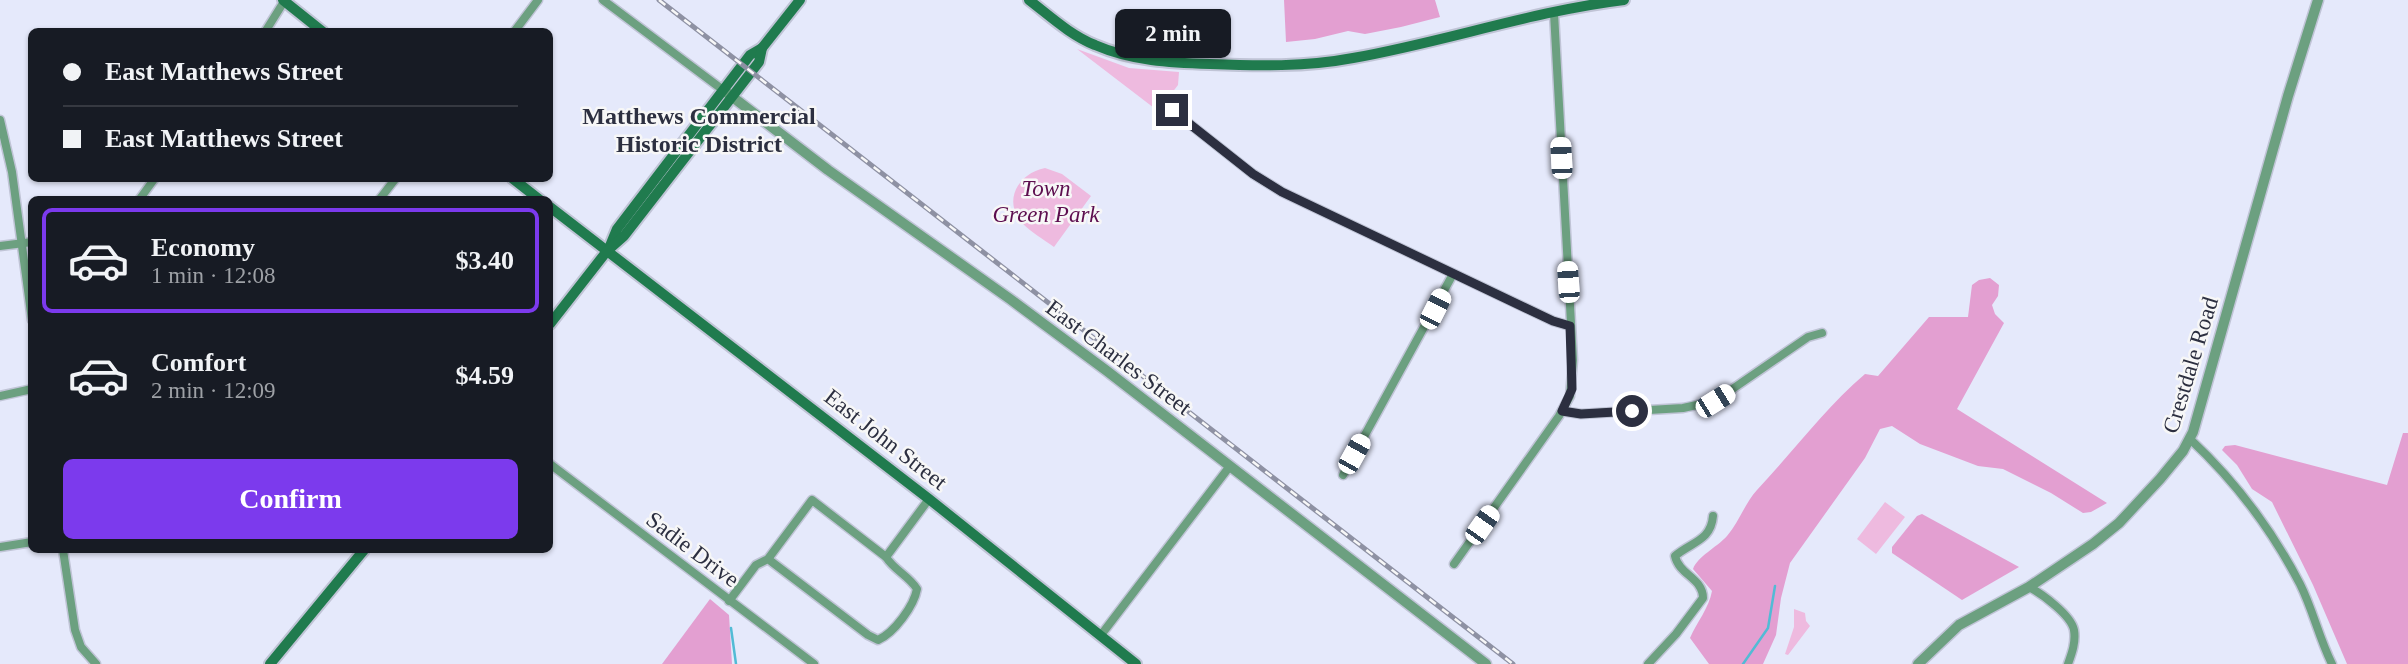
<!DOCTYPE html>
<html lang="en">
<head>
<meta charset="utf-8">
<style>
  body { margin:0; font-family:Georgia,serif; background:#20242c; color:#f1f3f6; height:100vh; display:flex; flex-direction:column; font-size:26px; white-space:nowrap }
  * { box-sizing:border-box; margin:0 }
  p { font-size:23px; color:#9ea1a6 }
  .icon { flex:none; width:38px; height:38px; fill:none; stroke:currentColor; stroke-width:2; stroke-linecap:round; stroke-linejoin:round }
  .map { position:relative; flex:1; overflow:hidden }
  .side { position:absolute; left:28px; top:196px; width:525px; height:357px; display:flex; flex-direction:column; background:#171b24; border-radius:10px; box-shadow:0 2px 5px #0004 }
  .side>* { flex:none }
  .guide { position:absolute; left:28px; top:28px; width:525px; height:154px; border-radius:10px; box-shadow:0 2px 5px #0004; display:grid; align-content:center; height:154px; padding:0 35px; background:#171b24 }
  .end { position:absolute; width:32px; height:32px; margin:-16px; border:9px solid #2c2f40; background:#fff; box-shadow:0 0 0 4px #fff }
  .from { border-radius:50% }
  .bubble { position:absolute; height:49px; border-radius:10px; background:#171b24; box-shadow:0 2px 5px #0004; font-size:23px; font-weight:800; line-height:49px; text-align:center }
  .car { position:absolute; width:21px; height:42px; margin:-21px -10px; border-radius:9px; box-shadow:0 0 5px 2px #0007; background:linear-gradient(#fff 24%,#345 0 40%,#fff 0 76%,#345 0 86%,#fff 0) }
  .guide b { display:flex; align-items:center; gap:24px; height:66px; font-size:26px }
  .guide b+b { border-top:2px solid #363941 }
  .guide i { width:18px; height:18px; background:#f1f3f6 }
  ul { padding:12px 0 0; list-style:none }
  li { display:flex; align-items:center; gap:21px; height:105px; margin:0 14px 10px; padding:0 21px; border:4px solid transparent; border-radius:10px }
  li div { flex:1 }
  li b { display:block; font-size:26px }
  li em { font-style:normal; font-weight:800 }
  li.on { border-color:#7c3aed }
  li>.icon { width:63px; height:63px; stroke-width:1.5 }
  .primary-button { display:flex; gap:14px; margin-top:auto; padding:14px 35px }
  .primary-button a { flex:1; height:80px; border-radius:10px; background:#7c3aed; color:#fff; font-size:28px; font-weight:800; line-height:80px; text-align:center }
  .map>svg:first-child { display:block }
  .green { fill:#eebadf }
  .forest { fill:#e39fd1 }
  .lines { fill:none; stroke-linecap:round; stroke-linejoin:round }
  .stream { stroke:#52bbd5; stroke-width:2.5 }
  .minor-casing { stroke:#c0c4d6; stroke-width:11 }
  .tertiary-casing { stroke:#c0c4d6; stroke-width:13 }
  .secondary-casing { stroke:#c0c4d6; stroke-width:14 }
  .minor { stroke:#6ca080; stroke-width:8 }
  .tertiary { stroke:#6ca080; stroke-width:10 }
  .secondary { stroke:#207b4e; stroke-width:10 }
  .rail-casing { stroke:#8e91a3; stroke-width:5 }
  .rail { stroke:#f7f7f7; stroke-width:2.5; stroke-dasharray:8; stroke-linecap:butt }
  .route { stroke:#2c2f40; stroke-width:9 }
  .labels { text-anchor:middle; stroke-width:5; stroke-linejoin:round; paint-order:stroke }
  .park-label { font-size:23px; font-style:italic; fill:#5d0e4f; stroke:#f7f7f7 }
  .street-label { font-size:23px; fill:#2c2f40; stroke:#f7f7f7 }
  .neighbourhood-label { font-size:24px; font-weight:bold; fill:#2c2f40; stroke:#f7f7f7 }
</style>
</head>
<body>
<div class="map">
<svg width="2408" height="664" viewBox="0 0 2408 664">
  <rect width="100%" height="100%" fill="#e5e9fb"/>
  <!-- green -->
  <g class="green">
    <path d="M1077 49 1129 68 1179 72 1178 85 1158 111Z"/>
    <path d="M1045 168 1062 174 1091 196 1054 247C1043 239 1031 232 1022 223 1002 200 1019 173 1045 168Z"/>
    <path d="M1885 502 1905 517 1876 554 1857 539Z"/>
    <path d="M1794 609 1805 613 1806 621 1810 626 1788 655 1785 654 1794 627Z"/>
  </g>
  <!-- forest -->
  <g class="forest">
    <path d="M1284 0H1435L1440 17 1401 27 1365 34 1348 31 1315 39 1286 42Z"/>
    <path d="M1990 278 1999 285 1998 296 1992 305 1995 314 2004 323 1957 409 2107 503 2091 512 2083 513 2051 493 2003 469 1978 466 1920 444 1892 426 1880 429 1865 458 1790 563 1781 598 1776 635 1763 664H1709L1690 638C1697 622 1709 608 1712 591L1693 569C1698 556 1716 548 1727 536 1739 522 1745 503 1757 490 1793 452 1825 408 1865 374L1878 376 1929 317H1968L1972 285 1979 280Z"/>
    <path d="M2403 433H2408V664H2347L2313 585 2272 502 2252 489 2237 465 2222 450 2225 446 2235 445 2387 485Z"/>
    <path d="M1922 514 2019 567 1962 600 1892 553V547L1917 516Z"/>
    <path d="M710 599 729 615 732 664H662Z"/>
  </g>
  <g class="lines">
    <!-- stream -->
    <g class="stream">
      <path d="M731 628 736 664"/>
      <path d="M1743 664 1768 628 1775 586"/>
    </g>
    <defs>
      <g id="minor">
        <path d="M603 0 723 90"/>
        <path d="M265 32 285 0"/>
        <path d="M514 32 538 0"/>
        <path d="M1172 110 1253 174 1282 192 1553 321 1570 326"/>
        <path d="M0 120 12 172 32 320"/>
        <path d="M139 200 155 178"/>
        <path d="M379 200 396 178"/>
        <path d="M0 246 32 242"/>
        <path d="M0 396 32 389"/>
        <path d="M1562 411 1581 414 1683 408 1715 401 1808 337 1822 333"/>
        <path d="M2190 439C2234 480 2272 530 2300 584 2313 610 2319 638 2332 664"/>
        <path d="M550 464 814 664"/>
        <path d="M1343 475 1453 274"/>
        <path d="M0 547 32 542"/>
        <path d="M63 550 75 630 81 647 96 664"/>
        <path d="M886 557 929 499"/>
        <path d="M1454 564 1559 416 1570 396 1573 360 1554 13"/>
        <path d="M2029 587C2042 594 2071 615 2074 630 2076 642 2072 653 2068 664"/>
        <path d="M729 601 756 565 768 559 812 500 886 557C894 570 909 576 917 589 914 606 894 633 878 640L868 635 768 559"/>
        <path d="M1101 635 1230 466"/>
        <path d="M1648 664 1676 634 1703 598C1703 578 1679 575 1675 556 1691 542 1711 541 1713 516"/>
      </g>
      <g id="tertiary">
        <path d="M726 92 828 170 1010 299 1107 371 1486 664"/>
        <path d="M1918 664 1959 625 2029 587 2093 544 2119 523 2160 479 2183 451 2193 432 2288 96 2318 0"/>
      </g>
      <g id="secondary">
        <path d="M283 0 323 32"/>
        <path d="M1029 0C1050 16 1070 35 1095 45 1132 61 1170 63 1210 64 1257 66 1306 67 1353 58 1444 42 1533 11 1624 0"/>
        <path d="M512 178 540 200"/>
        <path d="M550 207 929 499 1136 664"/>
        <path d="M610 246 617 229 750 55 762 48 800 0"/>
        <path d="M550 324 607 251 624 236 759 62 762 48"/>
        <path d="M270 664 364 550"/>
      </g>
    </defs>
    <!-- minor casing -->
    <use href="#minor" class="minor-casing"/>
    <!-- tertiary casing -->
    <use href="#tertiary" class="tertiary-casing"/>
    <!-- secondary casing -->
    <use href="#secondary" class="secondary-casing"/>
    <!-- minor -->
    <use href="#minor" class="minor"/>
    <!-- tertiary -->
    <use href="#tertiary" class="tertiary"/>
    <!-- secondary -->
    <use href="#secondary" class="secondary"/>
    <defs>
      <path id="rail" d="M659 0 1513 664"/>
    </defs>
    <!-- rail casing -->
    <use href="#rail" class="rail-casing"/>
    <!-- rail -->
    <use href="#rail" class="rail"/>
  </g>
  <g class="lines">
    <!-- route -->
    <path class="route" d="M1172 110 1253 174 1282 192 1553 321 1570 326 1572 389 1562 411 1581 414 1632 411"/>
  </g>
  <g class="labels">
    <!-- park labels -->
    <g class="park-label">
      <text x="1046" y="196">Town<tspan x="1046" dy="26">Green Park</tspan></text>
    </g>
    <!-- street labels -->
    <g class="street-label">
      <text transform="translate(1119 357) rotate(37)" y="8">East Charles Street</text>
      <text transform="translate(2190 365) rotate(-73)" y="8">Crestdale Road</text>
      <text transform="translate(886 439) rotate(38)" y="8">East John Street</text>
      <text transform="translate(693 549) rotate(37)" y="8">Sadie Drive</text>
    </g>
    <!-- neighbourhood labels -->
    <g class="neighbourhood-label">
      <text x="699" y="124">Matthews Commercial<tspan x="699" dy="28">Historic District</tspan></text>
    </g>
  </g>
</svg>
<i class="end from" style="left:1632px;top:411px"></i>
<i class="end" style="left:1172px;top:110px"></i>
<div class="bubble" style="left:1115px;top:9px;width:116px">2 min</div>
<i class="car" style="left:1561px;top:158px;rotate:357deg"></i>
<i class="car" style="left:1568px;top:282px;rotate:356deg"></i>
<i class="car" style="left:1435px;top:309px;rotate:27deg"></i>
<i class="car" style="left:1715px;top:401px;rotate:58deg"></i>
<i class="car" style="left:1354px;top:454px;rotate:29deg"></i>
<i class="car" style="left:1482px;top:525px;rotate:35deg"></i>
<div class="guide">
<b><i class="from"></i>East Matthews Street</b>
<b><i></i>East Matthews Street</b>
</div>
<section class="side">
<ul>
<li class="on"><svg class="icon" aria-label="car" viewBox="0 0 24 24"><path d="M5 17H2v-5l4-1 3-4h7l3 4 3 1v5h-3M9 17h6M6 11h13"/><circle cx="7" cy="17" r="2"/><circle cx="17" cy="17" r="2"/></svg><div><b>Economy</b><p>1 min · 12:08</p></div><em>$3.40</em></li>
<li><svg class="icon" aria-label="car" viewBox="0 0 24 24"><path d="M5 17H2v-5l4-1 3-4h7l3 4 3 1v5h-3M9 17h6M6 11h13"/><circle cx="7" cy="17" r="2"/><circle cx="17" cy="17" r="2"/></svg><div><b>Comfort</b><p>2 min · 12:09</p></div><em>$4.59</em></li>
</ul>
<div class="primary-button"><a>Confirm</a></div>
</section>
</div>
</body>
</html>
